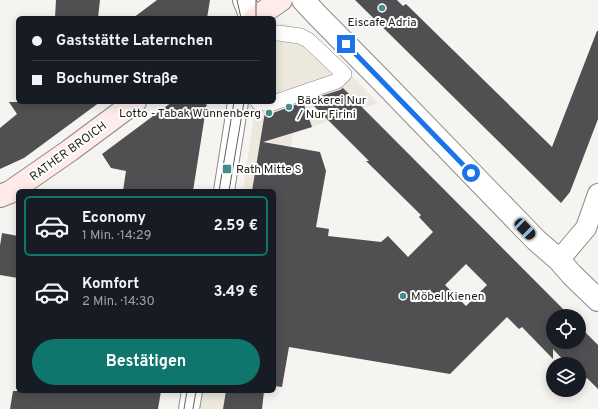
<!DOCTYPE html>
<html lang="de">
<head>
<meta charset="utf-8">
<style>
  body { margin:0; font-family:Overpass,sans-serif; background:#242831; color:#f1f3f6; height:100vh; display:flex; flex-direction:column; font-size:15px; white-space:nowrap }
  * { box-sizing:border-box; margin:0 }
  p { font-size:13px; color:#9ea1a6 }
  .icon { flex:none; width:22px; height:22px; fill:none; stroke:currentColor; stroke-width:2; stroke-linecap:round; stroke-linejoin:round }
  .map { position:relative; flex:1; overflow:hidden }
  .side { position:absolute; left:16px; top:189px; width:260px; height:204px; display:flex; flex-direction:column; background:#171b24; border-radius:6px; box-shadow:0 2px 10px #0003 }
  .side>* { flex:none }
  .banner { position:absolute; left:16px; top:16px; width:260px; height:88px; border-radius:6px; box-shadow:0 2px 10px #0003; display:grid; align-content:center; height:88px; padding:0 16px; background:#171b24 }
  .buttons { position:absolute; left:546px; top:309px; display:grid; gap:8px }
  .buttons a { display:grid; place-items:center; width:40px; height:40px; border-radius:50%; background:#171b24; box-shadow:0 2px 10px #0003; font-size:20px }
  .end { position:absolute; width:18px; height:18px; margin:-9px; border:5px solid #1a73e8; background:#fff; box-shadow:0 0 0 2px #fff }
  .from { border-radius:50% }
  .car { position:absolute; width:12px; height:24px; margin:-12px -6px; border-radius:5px; box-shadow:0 0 3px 1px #0007; background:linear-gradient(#222 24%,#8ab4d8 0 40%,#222 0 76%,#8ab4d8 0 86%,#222 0) }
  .banner b { display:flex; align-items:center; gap:14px; height:38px; font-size:15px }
  .banner b+b { border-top:1px solid #363941 }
  .banner i { width:10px; height:10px; background:#f1f3f6 }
  ul { padding:7px 0 0; list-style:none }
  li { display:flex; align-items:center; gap:12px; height:60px; margin:0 8px 6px; padding:0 8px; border:2px solid transparent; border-radius:6px }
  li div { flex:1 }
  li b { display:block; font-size:15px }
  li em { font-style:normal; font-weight:700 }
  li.selected { border-color:#0f766e }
  li>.icon { width:36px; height:36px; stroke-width:1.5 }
  .button { display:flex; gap:8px; margin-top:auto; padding:8px 16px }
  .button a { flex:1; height:46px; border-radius:24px; background:#0f766e; color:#fff; font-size:16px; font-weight:700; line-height:46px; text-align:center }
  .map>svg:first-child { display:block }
  .built { fill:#ede8dd }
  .building { fill:#504f52; fill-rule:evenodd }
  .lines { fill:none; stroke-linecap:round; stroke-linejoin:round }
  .pedestrian-casing { stroke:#8d8c88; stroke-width:16 }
  .minor-casing { stroke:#8d8c88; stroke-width:22 }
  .tertiary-casing { stroke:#8d8c88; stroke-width:24 }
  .secondary-casing { stroke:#8d8c88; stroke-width:24 }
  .pedestrian { stroke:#fff; stroke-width:15 }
  .minor { stroke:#fff; stroke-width:20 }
  .tertiary { stroke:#fff; stroke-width:22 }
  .secondary { stroke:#ffecea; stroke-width:22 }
  .tram { stroke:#60605d; stroke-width:1 }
  .route { stroke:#1a73e8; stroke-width:5 }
  .poi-dot { fill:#458d8d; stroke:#fff; stroke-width:1.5 }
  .labels { text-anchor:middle; stroke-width:4; stroke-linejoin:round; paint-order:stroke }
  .poi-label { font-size:12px; fill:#1e1e1c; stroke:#fff; text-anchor:start }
  .street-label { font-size:12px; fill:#1e1e1c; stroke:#fff }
</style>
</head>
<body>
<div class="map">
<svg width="598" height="409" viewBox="0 0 598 409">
  <rect width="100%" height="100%" fill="#f5f4f0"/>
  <!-- built -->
  <g class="built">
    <path d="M285 24 307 30 378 103 293 134 274 274V191H243L256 102H274V26Z"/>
    <path d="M198 391H258L256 409H196Z"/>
  </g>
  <!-- building -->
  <g class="building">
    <path d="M56 0H100L98 18H55Z"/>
    <path d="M157 0H210L207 18H133Z"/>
    <path d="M355 0H397L403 6 406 4 552 147 597 31H598V119L570 192 561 203Z"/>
    <path d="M343 88 570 316H553V342H579V326L598 345V389L587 378 584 381 579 376V364H567L553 349V359L522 327 519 329 507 317 450 374 289 347 282 387 274 386V191H252L265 112 273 113 303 102 312 127 263 142 320 152 326 171 316 227 329 229 328 236 381 242 388 236 408 257 433 232 419 217 421 215 366 161H369L308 100 340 90ZM466 264 487 285 466 306 445 285Z"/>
    <path d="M9 102H100L24 158 0 169V128L17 114Z"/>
    <path d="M172 102H207L193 191H123L126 171 111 168 102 154Z"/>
    <path d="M2 233 18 236V278L0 275V246Z"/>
    <path d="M13 391H161L158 409H10Z"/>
    <path d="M226 391H264L262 409H223Z"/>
  </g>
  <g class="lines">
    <defs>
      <path id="pedestrian" d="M258 102 270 104 337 81 344 74 308 40 300 36 278 33H274"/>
      <g id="minor">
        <path d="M224 191 238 102"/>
        <path d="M559 260 586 228 598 194"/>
        <path d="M189 409 192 391"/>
      </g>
      <g id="tertiary">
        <path d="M244 0 248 10 250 18"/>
        <path d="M303 0 317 15 384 83 536 240 559 260 572 275 598 300"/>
      </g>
      <g id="secondary">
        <path d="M255 18 281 0"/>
        <path d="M0 196 10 192 69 151 135 102"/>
      </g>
    </defs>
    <!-- pedestrian casing -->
    <use href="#pedestrian" class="pedestrian-casing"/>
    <!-- minor casing -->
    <use href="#minor" class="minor-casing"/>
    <!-- tertiary casing -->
    <use href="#tertiary" class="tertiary-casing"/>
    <!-- secondary casing -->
    <use href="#secondary" class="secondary-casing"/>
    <!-- pedestrian -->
    <use href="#pedestrian" class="pedestrian"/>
    <!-- minor -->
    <use href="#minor" class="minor"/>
    <!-- tertiary -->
    <use href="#tertiary" class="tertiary"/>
    <!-- secondary -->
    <use href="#secondary" class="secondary"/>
    <!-- tram -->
    <g class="tram">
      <path d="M237 0 241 18"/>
      <path d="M256 0V18"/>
      <path d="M219 191 234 102"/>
      <path d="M229 191 244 102"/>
      <path d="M184 409 187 391"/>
      <path d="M193 409 196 391"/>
    </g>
  </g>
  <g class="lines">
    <!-- route -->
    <path class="route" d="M346 44 471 173"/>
  </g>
  <!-- markers -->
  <g class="poi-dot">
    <circle cx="382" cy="8" r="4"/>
    <circle cx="289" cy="107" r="4"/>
    <circle cx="269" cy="113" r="4"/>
    <rect x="222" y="164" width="10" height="10" rx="2"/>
    <circle cx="403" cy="296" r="4"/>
  </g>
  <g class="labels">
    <!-- poi labels -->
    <g class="poi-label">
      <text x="382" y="26" text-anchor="middle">Eiscafe Adria</text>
      <text x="297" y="104">Bäckerei Nur<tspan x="297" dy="14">/ Nur Firini</tspan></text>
      <text x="261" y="117" text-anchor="end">Lotto - Tabak Wünnenberg</text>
      <text x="236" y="173">Rath Mitte S</text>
      <text x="411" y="300">Möbel Kienen</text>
    </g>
    <!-- street labels -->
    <g class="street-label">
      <text transform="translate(68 151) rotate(-36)" y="4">RATHER BROICH</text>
    </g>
  </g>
</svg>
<div class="buttons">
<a><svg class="icon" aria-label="locate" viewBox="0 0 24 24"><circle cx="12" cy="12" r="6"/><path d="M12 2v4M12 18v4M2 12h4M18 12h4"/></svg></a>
<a><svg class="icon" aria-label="layers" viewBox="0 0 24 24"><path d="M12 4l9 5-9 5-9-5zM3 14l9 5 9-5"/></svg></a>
</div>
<i class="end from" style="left:471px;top:173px"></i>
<i class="end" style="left:346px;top:44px"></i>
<i class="car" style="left:525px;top:229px;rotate:136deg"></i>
<div class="banner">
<b><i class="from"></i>Gaststätte Laternchen</b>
<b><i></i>Bochumer Straße</b>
</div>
<section class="side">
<ul>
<li class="selected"><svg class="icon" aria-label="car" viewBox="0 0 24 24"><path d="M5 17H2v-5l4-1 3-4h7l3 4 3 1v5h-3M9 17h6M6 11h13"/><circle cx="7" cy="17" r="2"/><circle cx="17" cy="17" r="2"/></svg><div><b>Economy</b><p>1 Min. · 14:29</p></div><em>2.59 €</em></li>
<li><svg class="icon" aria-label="car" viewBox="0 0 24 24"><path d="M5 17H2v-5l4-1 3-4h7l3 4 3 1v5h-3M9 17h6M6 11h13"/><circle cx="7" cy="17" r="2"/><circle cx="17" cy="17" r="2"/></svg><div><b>Komfort</b><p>2 Min. · 14:30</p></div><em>3.49 €</em></li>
</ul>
<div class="button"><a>Bestätigen</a></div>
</section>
</div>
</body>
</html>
